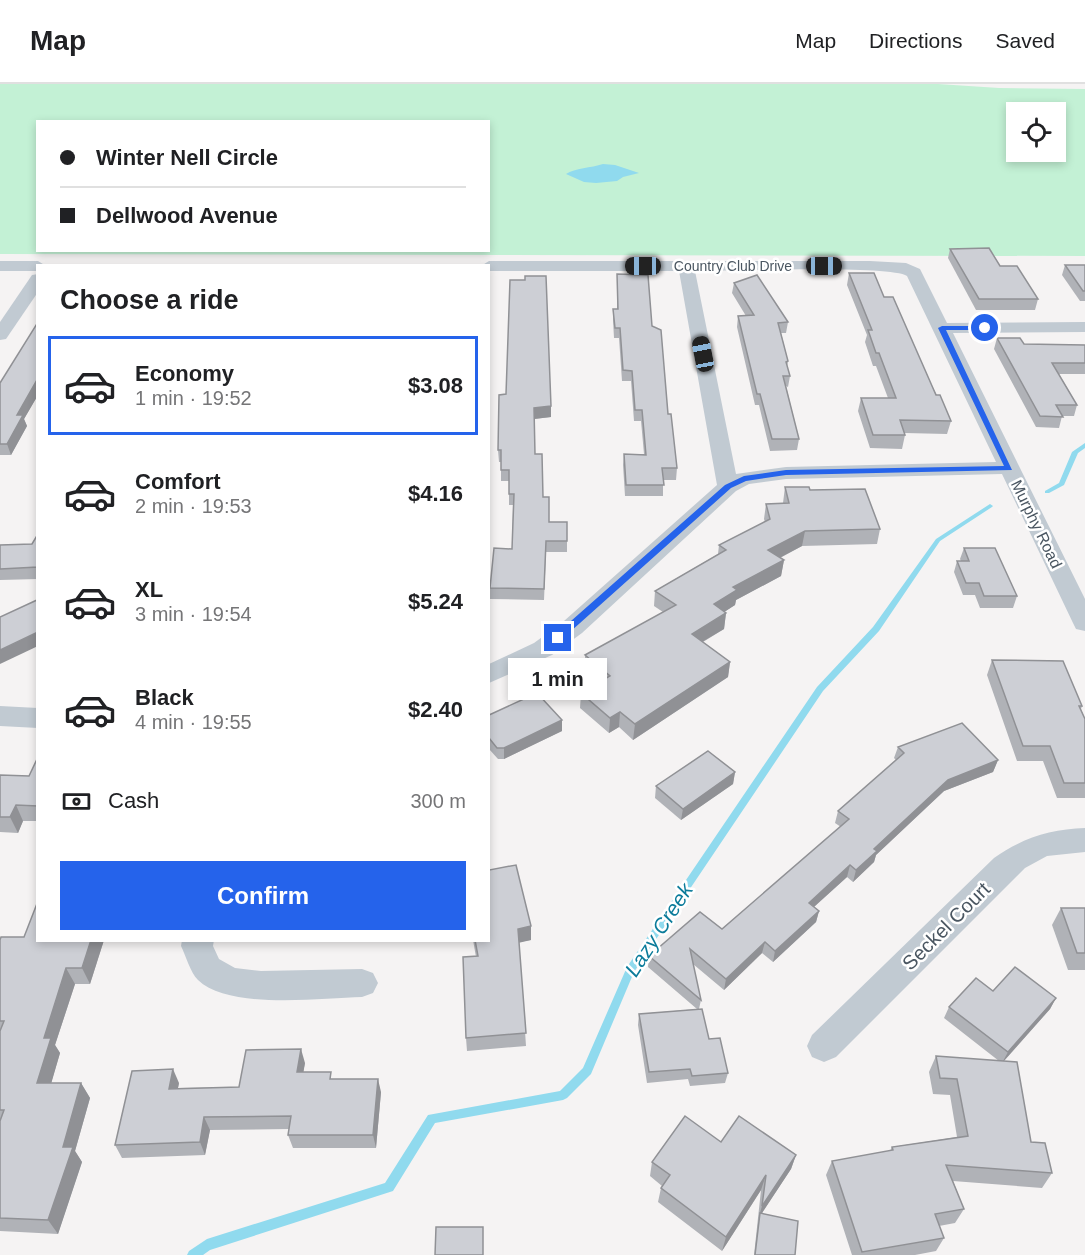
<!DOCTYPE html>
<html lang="en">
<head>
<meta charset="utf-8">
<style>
  body { margin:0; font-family:Arial,sans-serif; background:#f6f6f6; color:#202124; height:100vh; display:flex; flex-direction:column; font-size:22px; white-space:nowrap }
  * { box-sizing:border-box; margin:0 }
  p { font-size:20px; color:#757577 }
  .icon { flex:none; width:33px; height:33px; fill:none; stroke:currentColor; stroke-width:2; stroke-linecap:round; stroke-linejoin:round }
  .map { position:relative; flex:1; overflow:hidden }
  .details { position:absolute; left:36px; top:180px; width:454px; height:678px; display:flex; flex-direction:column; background:#fff; border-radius:0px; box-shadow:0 3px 9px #0003 }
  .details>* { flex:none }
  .top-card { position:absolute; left:36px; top:36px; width:454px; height:132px; border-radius:0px; box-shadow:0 3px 9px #0003; display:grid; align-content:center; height:132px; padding:0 24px; background:#fff }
  .buttons { position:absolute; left:1006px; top:18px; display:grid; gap:12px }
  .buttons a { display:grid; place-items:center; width:60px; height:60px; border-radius:0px; background:#fff; box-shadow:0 3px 9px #0003; font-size:30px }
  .end { position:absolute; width:27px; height:27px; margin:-14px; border:8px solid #2563eb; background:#fff; box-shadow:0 0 0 3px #fff }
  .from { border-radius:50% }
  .bubble { position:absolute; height:42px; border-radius:0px; background:#fff; box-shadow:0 3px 9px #0003; font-size:20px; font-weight:600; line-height:42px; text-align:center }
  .car { position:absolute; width:18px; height:36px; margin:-18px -9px; border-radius:8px; box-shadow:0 0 4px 2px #0007; background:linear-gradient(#222 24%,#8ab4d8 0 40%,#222 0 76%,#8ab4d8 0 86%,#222 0) }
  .top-card b { display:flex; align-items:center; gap:21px; height:57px; font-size:22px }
  .top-card b+b { border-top:2px solid #e0e0e0 }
  .top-card i { width:15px; height:15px; background:#202124 }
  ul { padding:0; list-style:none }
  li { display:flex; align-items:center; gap:18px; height:99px; margin:0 12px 9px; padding:0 12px; border:3px solid transparent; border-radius:0px }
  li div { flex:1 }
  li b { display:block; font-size:22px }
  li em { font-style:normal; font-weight:600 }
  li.selected { border-color:#2563eb }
  li>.icon { width:54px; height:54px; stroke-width:1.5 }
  h2 { padding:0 24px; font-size:27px; line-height:72px }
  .pay { display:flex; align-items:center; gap:15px; height:66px; padding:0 24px; font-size:22px }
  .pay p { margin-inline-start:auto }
  .primary-button { display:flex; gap:12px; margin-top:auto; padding:12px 24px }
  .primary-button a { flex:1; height:69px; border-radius:0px; background:#2563eb; color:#fff; font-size:24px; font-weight:600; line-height:69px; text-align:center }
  header { display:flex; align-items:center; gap:36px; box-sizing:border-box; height:84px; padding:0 30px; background:#fff; border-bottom:2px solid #e0e0e0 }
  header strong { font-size:28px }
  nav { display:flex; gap:33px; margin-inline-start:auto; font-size:21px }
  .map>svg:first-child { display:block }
  .green { fill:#c3f1d5; fill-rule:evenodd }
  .water { fill:#90daee }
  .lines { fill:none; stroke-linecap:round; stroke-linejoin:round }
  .stream { fill:#90daee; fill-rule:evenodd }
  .minor { fill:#c1cad2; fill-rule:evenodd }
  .wall { fill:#b0b2b7 }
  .shaded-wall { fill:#909195 }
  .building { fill:#cdcfd5; stroke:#909195; stroke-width:1.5 }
  .route { fill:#2563eb }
  .labels { text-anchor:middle; stroke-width:5; stroke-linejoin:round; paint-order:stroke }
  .far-street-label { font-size:14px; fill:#4a5661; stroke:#fff }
  .street-label { font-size:16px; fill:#4a5661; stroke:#fff }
  .near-street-label { font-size:20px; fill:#4a5661; stroke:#fff }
  .near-water-label { font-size:21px; font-style:italic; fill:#0c7c9b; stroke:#fff }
</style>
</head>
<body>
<header>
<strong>Map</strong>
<nav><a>Map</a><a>Directions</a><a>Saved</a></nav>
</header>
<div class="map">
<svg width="1085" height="1171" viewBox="0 0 1085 1171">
  <rect width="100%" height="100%" fill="#f5f3f3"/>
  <!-- green -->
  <path class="green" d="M0 0H938L999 4 1085 5V172L0 170ZM1017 28H1056V68H1017ZM38 38H489V166H38Z"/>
  <!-- water -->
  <path class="water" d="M603 80 615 81 639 89 623 93 617 97 596 99 584 98 566 90C575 84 591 84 603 80Z"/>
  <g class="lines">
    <!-- stream -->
    <g class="stream">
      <path d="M1085 359V364L1078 369 1064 401 1049 409H1045V407L1059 399 1072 368Z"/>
      <path d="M990 420 993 422 992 423 940 457 879 547 823 607 634 888 591 990 567 1014 563 1016 435 1039 393 1107 210 1166 203 1171H187L189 1167 207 1155 385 1099 428 1031 560 1007 583 984 627 883 817 603 873 543 936 455Z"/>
    </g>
    <!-- minor -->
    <g class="minor">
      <path d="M0 177H38L46 182H38V187H0Z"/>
      <path d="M489 177H870L906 179 920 185 947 239 1085 238V248L953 249 1085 515V547L1076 545 1073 539 1002 390 786 395 749 400 736 407 582 549 552 571 489 599V580L534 559 564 537 717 401 679 187H489V182H481ZM695 187C727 187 890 181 907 192L996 378 786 383 736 390Z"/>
      <path d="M38 190V208L6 255 0 256V238L32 191Z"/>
      <path d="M0 622 38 624V644L0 642Z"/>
      <path d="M1085 744V768L1047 772 1025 784 836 973 824 978 812 973 807 962 812 951 994 774C1022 754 1051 745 1085 744Z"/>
      <path d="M182 856H214L213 862 219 875 235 884 261 887 362 885 373 889 378 899 373 909 362 913C320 914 229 926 198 896 190 888 186 872 181 862Z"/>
    </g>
  </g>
  <!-- wall -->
  <g class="wall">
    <path d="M950 165 1000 182 1038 215 1035 226H976L948 174Z"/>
    <path d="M1065 181H1085V217H1080L1062 191Z"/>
    <path d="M849 189 884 213 951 337 947 350 905 349V351L902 365 870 364 858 327 861 314H888L876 282H873L865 258 867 251 847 201Z"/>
    <path d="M617 190 652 242 677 384 676 396H663V412H625L623 381 624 370H644L641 337H634L631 297H622L619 254H614L613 236V225H617Z"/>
    <path d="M734 199 788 238 786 249H781L788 277 787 283 790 292 788 303 786 302 799 355 797 366 770 367 759 321H755L737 243 738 232H746L732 209Z"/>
    <path d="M38 238V311L24 335 27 342 11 371H0V299Z"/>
    <path d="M997 254 1024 260 1085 261V290H1059L1077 321 1074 332H1062L1059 344 1036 343 994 265Z"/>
    <path d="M506 310 551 322V333L534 335 535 370 543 413 549 438 567 457V468H546L544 516 490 515V504L512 465 513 421H509V397H501V378H499L498 366Z"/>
    <path d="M785 403 810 406 880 445 877 460 802 462 780 474 784 476 781 492 736 516 735 521 724 528 726 529 724 545 703 558 730 578 728 593 633 656 619 643 609 649 580 624 581 609 599 598 585 586V571L663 528 654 522 655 507 718 470 719 461 765 438 764 435 766 420 783 419Z"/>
    <path d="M38 450V495L0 496V461L32 460Z"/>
    <path d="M964 464 1017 512 1013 524H980L975 511H963L954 488 957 477H961L960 475Z"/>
    <path d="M992 576 1082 622 1081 625 1085 635V714H1057L1043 677H1017L987 591Z"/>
    <path d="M489 631 562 636V647L504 675H498L489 665Z"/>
    <path d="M898 663 998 676 993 688 944 707 876 771 874 778 853 798 847 793 814 823 819 827 816 838 773 878 762 869 724 906 693 880 701 916 699 925 709 955 728 989 725 999 690 1002 688 995 647 999 638 941 639 930 697 925 648 883 649 872 722 845 841 743 835 739 838 727 896 676 894 674Z"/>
    <path d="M38 673V737H23L18 749 0 748V691L29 692Z"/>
    <path d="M735 688 733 700 681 736 655 714 656 702Z"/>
    <path d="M1061 824H1085V886H1068L1052 841Z"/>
    <path d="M531 842V856L519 858 526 962 467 967 466 954 476 873 473 856H489Z"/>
    <path d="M0 856H104L90 900H75L55 961 60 969 51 999H81L90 1014 75 1067 82 1078 58 1150 0 1147Z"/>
    <path d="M266 856H300V857Z"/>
    <path d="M993 907 1056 914 1050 925 1004 977 1031 1058 1052 1089 1042 1104 953 1097 964 1125 955 1139 939 1142 944 1154 936 1167 915 1171H852L826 1091 832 1077 890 1067 892 1063 957 1053 950 1011 933 1010 929 988 936 972 999 977 944 934 949 923Z"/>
    <path d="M305 979 303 988 381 1008 376 1064H293L288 1051 289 1045 210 1046 205 1071 122 1074 115 1061 179 999 178 1004 239 1003Z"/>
    <path d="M721 1058 796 1071 791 1085 762 1129 795 1171H754L761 1106 722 1167 658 1118 661 1104 662 1102 650 1092 652 1078Z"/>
  </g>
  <!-- shaded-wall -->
  <g class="shaded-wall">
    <path d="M38 294V311L24 335 27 342 11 371 7 360 17 331Z"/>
    <path d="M551 322V333L534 335V324Z"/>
    <path d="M805 447 802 462 766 481 768 466Z"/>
    <path d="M784 476 781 492 736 516 735 521 712 536 714 520 733 503Z"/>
    <path d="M726 529 724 545 690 565 692 550Z"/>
    <path d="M38 548V562L0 580V566Z"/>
    <path d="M730 578 728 593 633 656 635 640Z"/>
    <path d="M620 628 619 643 609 649 610 634Z"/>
    <path d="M562 636V647L504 675V664Z"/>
    <path d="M998 676 993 688 944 707 876 771 874 778 853 798 856 786 874 765 948 696Z"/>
    <path d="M735 688 733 700 681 736 683 725Z"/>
    <path d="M16 721 23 737 18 749 10 733Z"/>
    <path d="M850 781 847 793 806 830 809 819Z"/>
    <path d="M819 827 816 838 773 878 775 867Z"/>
    <path d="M531 842V856L518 859V845Z"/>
    <path d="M91 856H104L90 900 82 884Z"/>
    <path d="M765 858 762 869 724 906 726 895Z"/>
    <path d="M66 884 75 900 55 961 60 969 47 1014 37 999 44 954Z"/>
    <path d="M1056 914 1050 925 1002 979 1008 968Z"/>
    <path d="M301 965 305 979 301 1002 297 988Z"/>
    <path d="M173 985 179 999 175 1018 169 1005Z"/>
    <path d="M378 995 381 1008 376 1064 373 1051Z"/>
    <path d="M81 999 90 1014 75 1067 82 1078 58 1150 48 1136 63 1063Z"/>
    <path d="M204 1033 210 1046 205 1071 200 1058Z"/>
    <path d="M796 1071 791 1085 760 1132V1129L758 1136 762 1122Z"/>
    <path d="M766 1091 761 1106 722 1167 726 1153Z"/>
  </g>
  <!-- building -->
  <g class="building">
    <path d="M989 164 1000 182H1017L1038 215H979L950 165Z"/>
    <path d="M1065 181H1085V207H1083Z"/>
    <path d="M849 189H874L884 213H893L936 311H940L951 337 900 336 905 351H873L861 314H896L879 269H876L868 246H872Z"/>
    <path d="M617 190 648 191 652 242 661 246 668 330H671L677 384H662L664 401H626L624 370 646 371 642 326H635L632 287 623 286 620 244H615L613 225H618Z"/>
    <path d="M757 191 788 238 778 239 788 277 786 278 790 292H783L799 355H772L760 310H757L738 232 754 231 734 199Z"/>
    <path d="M525 192H546L551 322 534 324 535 370H542L543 413H549V438H567V457H546L544 505 490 504 494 464 512 465 514 410H509V386H501V366H498L499 311 506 310 510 196H525Z"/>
    <path d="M38 238V294L17 331H23L7 360H0V299Z"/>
    <path d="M997 254H1020L1024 260 1085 261V279H1052L1077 321H1056L1063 333 1040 332Z"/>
    <path d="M785 403H809L810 406 865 405 880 445 805 447 768 466 784 476 733 503 737 506 714 520 726 529 692 550 730 578 635 640 620 628 610 634 581 609 610 592 585 571 676 521 655 507 726 466 719 461 770 435 766 420 789 419Z"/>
    <path d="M38 450V483L0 485V461L32 460Z"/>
    <path d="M964 464H995L1017 512H984L979 499H966L957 477H969Z"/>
    <path d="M37 516 38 548 0 566V533Z"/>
    <path d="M992 576 1063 577 1082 622H1079L1085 635V699H1064L1050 662H1023Z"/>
    <path d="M537 609 562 636 504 664H497L489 654V631Z"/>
    <path d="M962 639 998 676 948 696 874 765 877 767 856 786 850 781 809 819 819 827 775 867 765 858 726 895 690 865 701 916 649 872 700 828 722 845 849 735 838 727 904 669 898 663Z"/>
    <path d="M708 667 735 688 683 725 656 702Z"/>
    <path d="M38 673V722L16 721 10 733H0V691L29 692Z"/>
    <path d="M516 781 531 842 518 845 526 949 466 954 463 873 478 872 475 856H489V786Z"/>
    <path d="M38 817V856H91L82 884H66L44 954H51L37 999H81L63 1063H73L48 1136 0 1134V1037L4 1026H0V947L4 937H0V856L1 853H24Z"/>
    <path d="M1061 824H1085V869H1077Z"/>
    <path d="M1015 883 1056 914 1008 968 949 923 976 894 993 907Z"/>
    <path d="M702 925 709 955 720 954 728 989 692 992 690 985 649 988 639 930Z"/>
    <path d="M301 965 297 988H331L330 995H378L373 1051H288L291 1032 204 1033 200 1058 115 1061 132 987 173 985 169 1005 239 1003 246 966Z"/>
    <path d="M936 972 1017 978 1031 1058 1045 1059 1052 1089 946 1081 964 1125 935 1130 944 1154 862 1168 832 1077 893 1066 892 1063 968 1052 957 995 940 994Z"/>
    <path d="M685 1032 721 1058 739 1032 796 1071 762 1122 766 1091 726 1153 661 1104 670 1091 652 1078Z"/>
    <path d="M760 1129 798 1137 795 1171H755Z"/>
    <path d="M436 1143H483V1171H435Z"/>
  </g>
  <!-- route -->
  <path class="route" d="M985 242 987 246H946L1012 386 786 391 746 397 731 404 561 556H554V552L725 401 744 392 786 386 1004 382 938 244 942 242Z"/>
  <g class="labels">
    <!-- far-street labels -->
    <g class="far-street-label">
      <text x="733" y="187">Country Club Drive</text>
    </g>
    <!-- street labels -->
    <g class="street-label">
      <text transform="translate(1037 440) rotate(64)" y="6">Murphy Road</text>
    </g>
    <!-- near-street labels -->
    <g class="near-street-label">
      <text transform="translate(946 842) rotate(-45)" y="7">Seckel Court</text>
    </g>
    <!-- near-water labels -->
    <g class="near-water-label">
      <text transform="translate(659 846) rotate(-57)" y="7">Lazy Creek</text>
    </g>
  </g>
</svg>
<div class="buttons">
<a><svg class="icon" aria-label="locate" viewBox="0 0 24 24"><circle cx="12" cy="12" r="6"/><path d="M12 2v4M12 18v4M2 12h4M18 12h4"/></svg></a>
</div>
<i class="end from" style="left:985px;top:244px"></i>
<i class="end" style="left:558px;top:554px"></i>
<div class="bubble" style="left:508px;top:574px;width:99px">1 min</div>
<i class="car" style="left:643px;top:182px;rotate:270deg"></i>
<i class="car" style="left:824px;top:182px;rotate:90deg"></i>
<i class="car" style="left:703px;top:270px;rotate:349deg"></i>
<div class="top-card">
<b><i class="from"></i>Winter Nell Circle</b>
<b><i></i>Dellwood Avenue</b>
</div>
<section class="details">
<h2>Choose a ride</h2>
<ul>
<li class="selected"><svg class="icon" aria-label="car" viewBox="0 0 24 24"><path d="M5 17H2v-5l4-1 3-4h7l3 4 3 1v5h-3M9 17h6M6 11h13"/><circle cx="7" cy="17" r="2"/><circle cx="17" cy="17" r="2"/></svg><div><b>Economy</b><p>1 min · 19:52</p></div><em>$3.08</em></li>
<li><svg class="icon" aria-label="car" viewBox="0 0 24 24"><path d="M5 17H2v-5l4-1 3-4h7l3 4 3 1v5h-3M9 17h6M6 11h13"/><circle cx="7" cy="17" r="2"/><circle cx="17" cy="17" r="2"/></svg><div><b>Comfort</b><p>2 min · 19:53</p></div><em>$4.16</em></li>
<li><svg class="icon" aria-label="car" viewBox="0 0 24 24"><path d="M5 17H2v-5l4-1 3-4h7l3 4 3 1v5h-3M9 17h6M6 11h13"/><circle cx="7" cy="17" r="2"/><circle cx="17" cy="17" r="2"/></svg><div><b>XL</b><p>3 min · 19:54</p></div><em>$5.24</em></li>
<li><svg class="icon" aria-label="car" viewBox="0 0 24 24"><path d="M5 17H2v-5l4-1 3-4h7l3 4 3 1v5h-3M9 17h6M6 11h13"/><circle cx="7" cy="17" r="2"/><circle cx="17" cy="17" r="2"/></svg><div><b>Black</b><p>4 min · 19:55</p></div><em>$2.40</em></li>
</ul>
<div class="pay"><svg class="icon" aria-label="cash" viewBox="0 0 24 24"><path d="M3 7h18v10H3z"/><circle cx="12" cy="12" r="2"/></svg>Cash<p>300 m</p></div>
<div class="primary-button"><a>Confirm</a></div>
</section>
</div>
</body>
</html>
